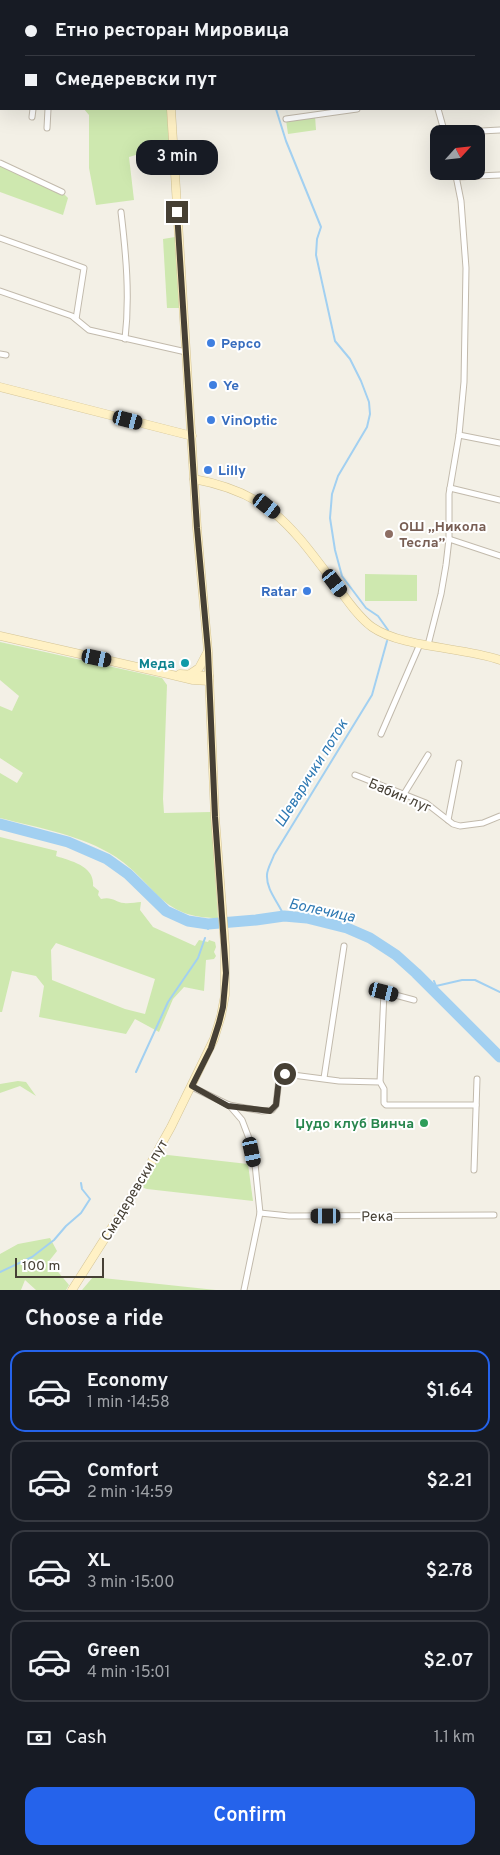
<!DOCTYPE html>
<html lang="en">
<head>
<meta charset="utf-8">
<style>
  body { margin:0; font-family:Overpass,sans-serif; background:#242831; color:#f1f3f6; height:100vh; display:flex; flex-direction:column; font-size:19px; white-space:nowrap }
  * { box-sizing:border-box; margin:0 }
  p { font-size:16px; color:#9ea1a6 }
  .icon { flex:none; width:28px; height:28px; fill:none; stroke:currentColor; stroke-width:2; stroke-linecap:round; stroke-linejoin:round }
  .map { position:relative; height:1290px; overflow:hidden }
  .details { display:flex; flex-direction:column; background:#171b24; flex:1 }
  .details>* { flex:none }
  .guide { position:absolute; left:0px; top:0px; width:500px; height:110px; box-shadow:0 5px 20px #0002; display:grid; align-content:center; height:110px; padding:0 25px; background:#171b24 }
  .needle { width:32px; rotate:63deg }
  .tools { position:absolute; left:430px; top:125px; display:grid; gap:10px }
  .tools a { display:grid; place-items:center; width:55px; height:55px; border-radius:10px; background:#171b24; box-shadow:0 5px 20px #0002; font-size:25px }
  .scale { position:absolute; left:15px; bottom:12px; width:89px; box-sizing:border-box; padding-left:5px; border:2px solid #464035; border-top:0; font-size:14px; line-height:18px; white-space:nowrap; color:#464035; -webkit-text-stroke:4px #fff; paint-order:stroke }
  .end { position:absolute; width:22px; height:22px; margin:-11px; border:6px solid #464035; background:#fff; box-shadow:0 0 0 2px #fff }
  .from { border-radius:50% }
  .bubble { position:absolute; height:35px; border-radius:15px; background:#171b24; box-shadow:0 5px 20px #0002; font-size:16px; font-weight:600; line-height:35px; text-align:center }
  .car { position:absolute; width:15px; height:30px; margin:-15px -8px; border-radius:6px; box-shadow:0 0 4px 1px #0007; background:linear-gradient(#222 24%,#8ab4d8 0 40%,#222 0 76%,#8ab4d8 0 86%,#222 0) }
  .guide b { display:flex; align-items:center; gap:18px; height:48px; font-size:19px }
  .guide b+b { border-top:1px solid #363941 }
  .guide i { width:12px; height:12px; background:#f1f3f6 }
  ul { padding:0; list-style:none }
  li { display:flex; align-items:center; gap:15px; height:82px; margin:0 10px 8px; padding:0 15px; border:2px solid #363941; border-radius:15px }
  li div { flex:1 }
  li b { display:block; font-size:19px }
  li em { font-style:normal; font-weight:600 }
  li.selected { border-color:#2563eb }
  li>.icon { width:45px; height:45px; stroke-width:1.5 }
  h2 { padding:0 25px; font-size:22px; line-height:60px }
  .pay { display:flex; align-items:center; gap:12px; height:55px; padding:0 25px; font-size:19px }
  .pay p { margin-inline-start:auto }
  .primary-button { display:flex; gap:10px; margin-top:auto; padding:10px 25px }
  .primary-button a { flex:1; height:58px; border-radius:15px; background:#2563eb; color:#fff; font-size:20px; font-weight:600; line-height:58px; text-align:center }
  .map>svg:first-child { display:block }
  .green { fill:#cee8af; fill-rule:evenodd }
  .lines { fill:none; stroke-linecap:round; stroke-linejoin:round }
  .stream { stroke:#a2d0f1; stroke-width:2 }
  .river { stroke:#a2d0f1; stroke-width:11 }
  .street-casing { stroke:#c2baac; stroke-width:7 }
  .secondary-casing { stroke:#d4c496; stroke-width:9 }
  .street { stroke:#fff; stroke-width:5 }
  .secondary { stroke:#fff1c5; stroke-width:8 }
  .route { stroke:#464035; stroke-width:6 }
  .shop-dot { fill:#3f7fe0; stroke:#fff; stroke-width:2 }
  .education-dot { fill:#8d6e63; stroke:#fff; stroke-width:2 }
  .culture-dot { fill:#0f9aa8; stroke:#fff; stroke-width:2 }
  .leisure-dot { fill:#2e9e5b; stroke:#fff; stroke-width:2 }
  .labels { text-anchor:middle; stroke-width:4; stroke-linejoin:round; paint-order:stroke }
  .shop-label { font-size:14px; font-weight:bold; fill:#366cbe; stroke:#fff; text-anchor:start }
  .education-label { font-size:14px; font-weight:bold; fill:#785e54; stroke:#fff; text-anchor:start }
  .culture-label { font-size:14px; font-weight:bold; fill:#0d838f; stroke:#fff; text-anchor:end }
  .street-label { font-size:14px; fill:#464035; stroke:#fff }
  .leisure-label { font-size:14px; font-weight:bold; fill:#27864d; stroke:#fff; text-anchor:end }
  .water-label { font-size:15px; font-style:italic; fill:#2e79b3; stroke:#fff }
</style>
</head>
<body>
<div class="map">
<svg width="500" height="1290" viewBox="0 0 500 1290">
  <rect width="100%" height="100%" fill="#f3f0e6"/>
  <!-- green -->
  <g class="green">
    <path d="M84 109H171L173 150 163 147 129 157 134 200 96 205 89 168V115Z"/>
    <path d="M315 116 316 130 288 134 286 120Z"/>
    <path d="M0 163 62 192 68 198 63 215 0 192Z"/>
    <path d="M175 237 179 308H167L163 239Z"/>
    <path d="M365 574 417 575V601H365Z"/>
    <path d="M0 642 162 678 167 685 163 799 164 813 211 812 218 918C160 918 157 885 116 857 82 835 39 828 0 818V773L17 783 23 773 0 758V706L12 711 19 696 0 680Z"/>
    <path d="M0 837 57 851 56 856C71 861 95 866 93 886L99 891 98 895 101 899C112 896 115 902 124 903 129 904 136 902 141 902L140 910 153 927 195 946 199 940 208 942 209 940 215 942 216 947 214 952 216 956 214 959 206 960 204 991 184 987 173 999 159 1032 135 1019 126 1034 39 1017 44 986 36 976 12 971 2 1012H0ZM56 943 155 979 145 1014 125 1009 52 980 51 950Z"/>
    <path d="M18 1081 26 1082 36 1096 20 1086 0 1093V1084Z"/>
    <path d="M159 1154 248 1164 253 1201 147 1189 141 1187Z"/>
    <path d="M50 1238 57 1251 49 1261 69 1285 66 1290H36L25 1280 21 1290H0V1254L18 1244Z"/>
    <path d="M93 1277 216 1290H82Z"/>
  </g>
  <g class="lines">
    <!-- stream -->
    <g class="stream">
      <path d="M254 0V1"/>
      <path d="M276 109 286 141 321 227 317 239 316 255 335 341 350 359 361 381 369 402 370 414 367 427 338 476 332 494 330 518 335 550 342 576 366 608 378 616 388 630"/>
      <path d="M284 916C279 903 266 890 267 875 267 869 272 861 274 855L372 695 387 641"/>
      <path d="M208 929V924"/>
      <path d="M434 981 436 986 462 980H475L500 992"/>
      <path d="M136 1072 168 1002 198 958 205 938"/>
      <path d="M0 1272 32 1257 54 1240 66 1226 81 1213 90 1199 82 1189 81 1183"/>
    </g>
    <!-- river -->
    <path class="river" d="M0 824 68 842 107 859 128 874 166 911 188 921 208 924 256 920 284 916 307 918 347 928 370 938 396 955 416 973 500 1057"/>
    <defs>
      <g id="street">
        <path d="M414 0V1"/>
        <path d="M496 1 500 0"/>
        <path d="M499 29H500"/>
        <path d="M0 34H1"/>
        <path d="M438 109 445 134"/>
        <path d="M32 117 33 109"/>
        <path d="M286 119 357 109"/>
        <path d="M47 128 48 109"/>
        <path d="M444 133 500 130"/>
        <path d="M0 163 62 192"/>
        <path d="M456 177 500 175"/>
        <path d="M121 212C126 254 130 296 125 339"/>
        <path d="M0 238 84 268 76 319"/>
        <path d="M0 291 72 316 89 330 186 352"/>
        <path d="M0 354 6 355"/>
        <path d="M459 435 500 443"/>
        <path d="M450 488 500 500"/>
        <path d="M449 539 500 556"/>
        <path d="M428 645 441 594 446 565 449 539V494L459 435 464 382 466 268 461 201 455 171"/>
        <path d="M381 734 420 644"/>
        <path d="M355 775 426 803 453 824 460 826 483 823 500 816"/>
        <path d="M404 794 428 755"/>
        <path d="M448 820 459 763"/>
        <path d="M324 1078 344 946"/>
        <path d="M380 1082 384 992 414 1000"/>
        <path d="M192 1087 229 1105 242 1120 250 1141 255 1164 260 1213 244 1290"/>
        <path d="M229 1105 262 1111 272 1110 276 1105 279 1079 285 1074 339 1081 380 1082 384 1089V1103L386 1105H476"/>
        <path d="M474 1170 477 1079"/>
        <path d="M260 1213 289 1216 494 1215"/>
      </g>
      <g id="secondary">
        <path d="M152 0 153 1"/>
        <path d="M0 387 192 436"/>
        <path d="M194 479C270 493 291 526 335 584 346 598 357 616 372 627 402 648 463 647 500 660"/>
        <path d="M0 636 168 674 193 680 209 681"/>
        <path d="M180 674 209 676"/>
        <path d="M190 674 199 668 207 653"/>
        <path d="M72 1290 137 1188 171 1127 214 1039 221 1016 225 995V946L215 817 208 651 197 528 171 109"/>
      </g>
    </defs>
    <!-- street casing -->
    <use href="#street" class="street-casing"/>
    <!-- secondary casing -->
    <use href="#secondary" class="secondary-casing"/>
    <!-- street -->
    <use href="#street" class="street"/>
    <!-- secondary -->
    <use href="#secondary" class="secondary"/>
  </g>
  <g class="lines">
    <!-- route -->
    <path class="route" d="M177 212 197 528 208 651 215 817 226 973 223 1007 219 1023 211 1048 192 1086 228 1106 270 1111 276 1105 279 1079 285 1074"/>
  </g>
  <!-- markers -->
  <g class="shop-dot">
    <circle cx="211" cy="343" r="5"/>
    <circle cx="213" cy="385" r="5"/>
    <circle cx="211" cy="420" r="5"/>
    <circle cx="208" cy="470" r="5"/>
    <circle cx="307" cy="591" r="5"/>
  </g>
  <circle class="education-dot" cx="389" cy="534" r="5"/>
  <circle class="culture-dot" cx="185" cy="663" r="5"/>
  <circle class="leisure-dot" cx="424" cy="1123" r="5"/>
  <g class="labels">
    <!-- shop labels -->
    <g class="shop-label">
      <text x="221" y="348">Pepco</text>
      <text x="223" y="390">Ye</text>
      <text x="221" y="425">VinOptic</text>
      <text x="218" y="475">Lilly</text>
      <text x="297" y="596" text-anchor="end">Ratar</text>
    </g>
    <!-- education labels -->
    <g class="education-label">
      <text x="399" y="531">ОШ „Никола<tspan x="399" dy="16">Тесла”</tspan></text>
    </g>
    <!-- culture labels -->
    <g class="culture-label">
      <text x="175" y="668">Меда</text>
    </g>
    <!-- street labels -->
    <g class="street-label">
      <text transform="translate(400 795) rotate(23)" y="5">Бабин луг</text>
      <text transform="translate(134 1190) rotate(-59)" y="5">Смедеревски пут</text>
      <text transform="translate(377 1216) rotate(-1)" y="5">Река</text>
    </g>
    <!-- leisure labels -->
    <g class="leisure-label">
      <text x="414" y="1128">Џудо клуб Винча</text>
    </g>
    <!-- water labels -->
    <g class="water-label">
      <text transform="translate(311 773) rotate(-58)" y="5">Шеварички поток</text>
      <text transform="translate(322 910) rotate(12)" y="5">Болечица</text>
    </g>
  </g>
</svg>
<div class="tools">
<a><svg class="needle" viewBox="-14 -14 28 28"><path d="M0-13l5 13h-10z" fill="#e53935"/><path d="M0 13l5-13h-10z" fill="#9ea1a6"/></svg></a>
</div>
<div class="scale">100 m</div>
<i class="end from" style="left:285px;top:1074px"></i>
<i class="end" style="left:177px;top:212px"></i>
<div class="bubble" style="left:136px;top:140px;width:82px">3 min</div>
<i class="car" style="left:128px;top:420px;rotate:105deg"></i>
<i class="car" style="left:267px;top:506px;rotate:128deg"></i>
<i class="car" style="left:335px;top:583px;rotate:143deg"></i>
<i class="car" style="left:97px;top:658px;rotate:102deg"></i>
<i class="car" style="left:384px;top:992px;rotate:104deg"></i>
<i class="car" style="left:252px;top:1152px;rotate:168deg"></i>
<i class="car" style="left:326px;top:1216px;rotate:270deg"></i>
<div class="guide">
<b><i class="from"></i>Етно ресторан Мировица</b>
<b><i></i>Смедеревски пут</b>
</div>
</div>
<section class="details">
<h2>Choose a ride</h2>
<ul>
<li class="selected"><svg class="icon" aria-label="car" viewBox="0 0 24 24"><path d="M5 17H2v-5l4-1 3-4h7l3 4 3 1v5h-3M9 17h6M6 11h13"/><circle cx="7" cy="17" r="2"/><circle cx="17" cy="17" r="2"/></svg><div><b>Economy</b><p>1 min · 14:58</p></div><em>$1.64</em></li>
<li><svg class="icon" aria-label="car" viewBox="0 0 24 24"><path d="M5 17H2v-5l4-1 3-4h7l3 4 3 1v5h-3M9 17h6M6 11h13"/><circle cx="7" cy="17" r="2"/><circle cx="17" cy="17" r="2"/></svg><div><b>Comfort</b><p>2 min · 14:59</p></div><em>$2.21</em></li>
<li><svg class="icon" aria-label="car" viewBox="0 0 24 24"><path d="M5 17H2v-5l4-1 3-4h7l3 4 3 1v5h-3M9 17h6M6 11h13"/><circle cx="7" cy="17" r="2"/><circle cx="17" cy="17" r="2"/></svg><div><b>XL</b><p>3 min · 15:00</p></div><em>$2.78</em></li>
<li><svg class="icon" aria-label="car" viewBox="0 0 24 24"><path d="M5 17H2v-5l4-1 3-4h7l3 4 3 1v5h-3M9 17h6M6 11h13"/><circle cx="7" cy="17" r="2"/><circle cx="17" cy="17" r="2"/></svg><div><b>Green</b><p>4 min · 15:01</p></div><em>$2.07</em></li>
</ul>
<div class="pay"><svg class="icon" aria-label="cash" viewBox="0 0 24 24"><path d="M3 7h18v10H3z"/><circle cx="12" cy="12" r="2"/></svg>Cash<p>1.1 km</p></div>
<div class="primary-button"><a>Confirm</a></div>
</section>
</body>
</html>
